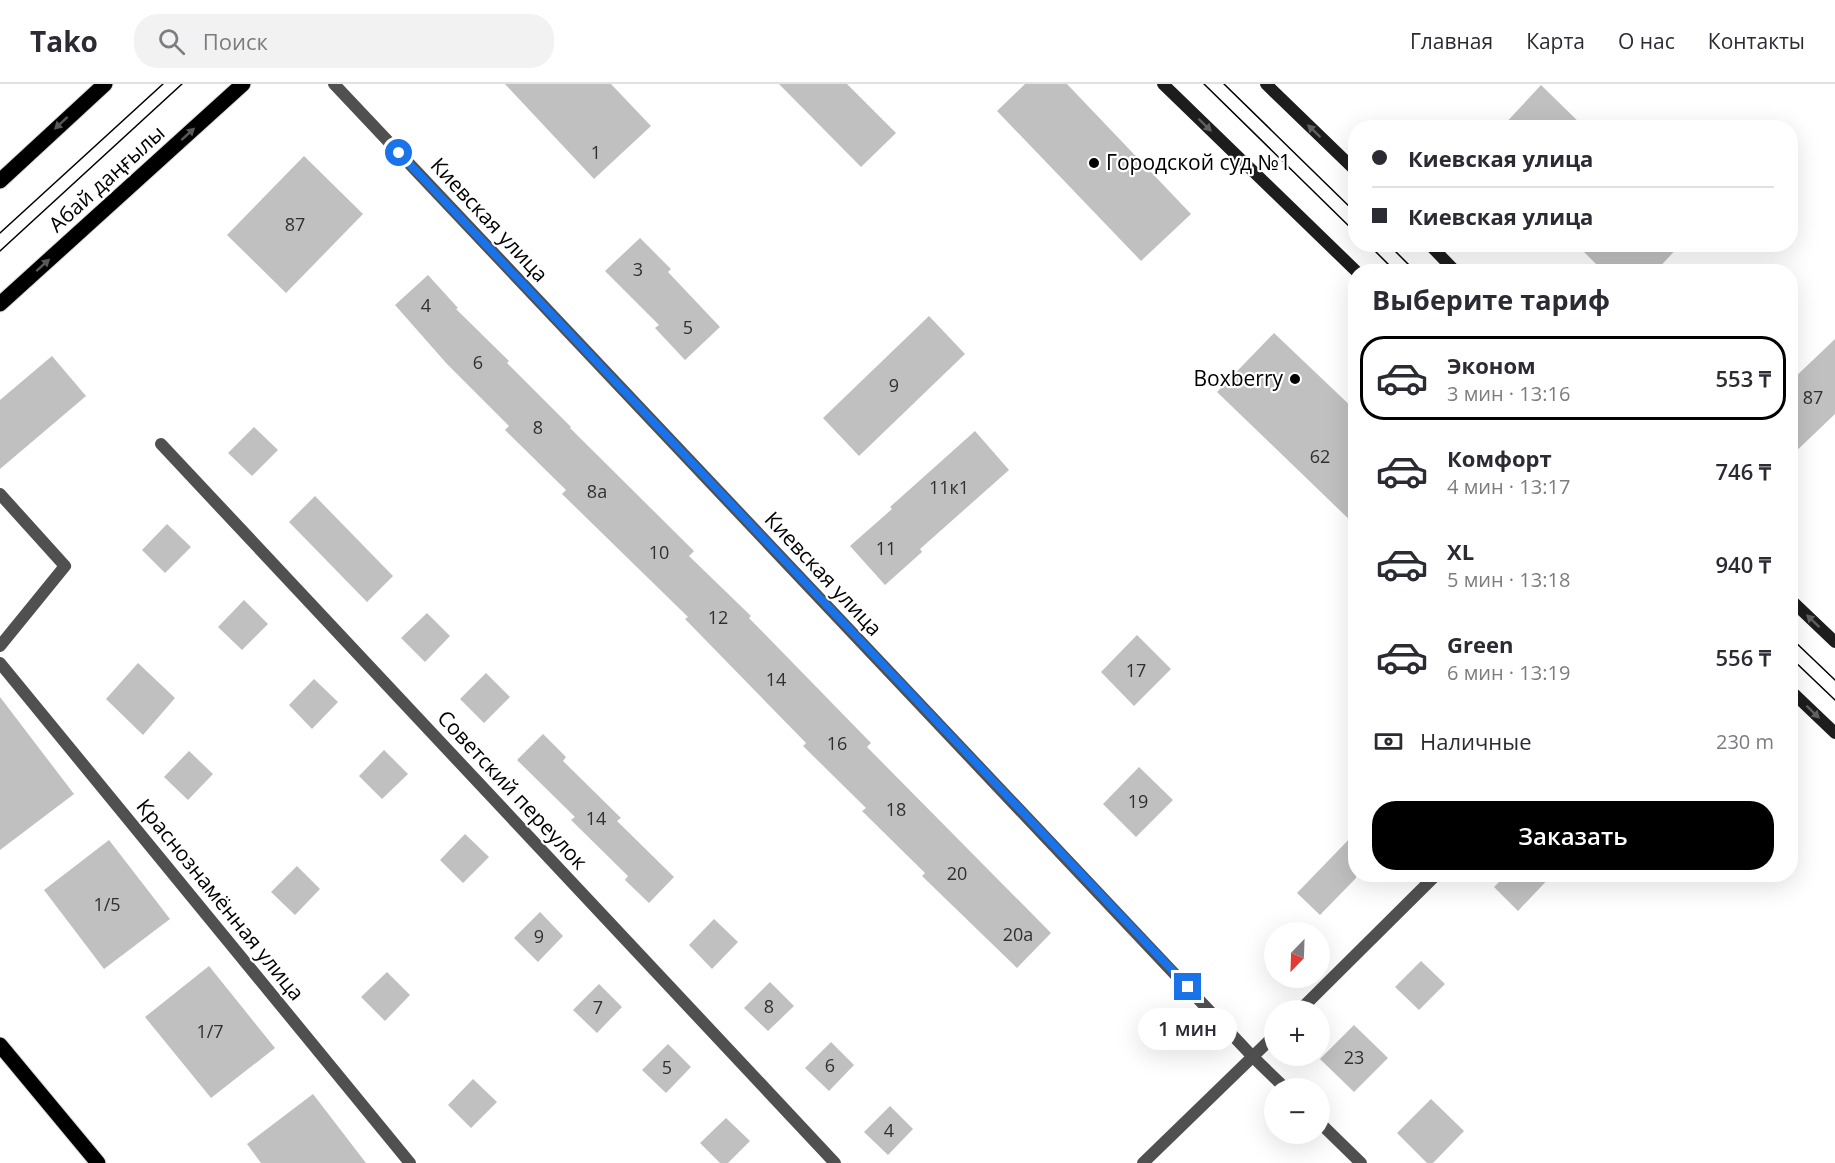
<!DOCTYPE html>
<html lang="ru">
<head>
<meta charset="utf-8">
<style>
  body { margin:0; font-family:"Open Sans",sans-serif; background:#f2f2f3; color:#2b2b33; height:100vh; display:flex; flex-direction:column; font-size:22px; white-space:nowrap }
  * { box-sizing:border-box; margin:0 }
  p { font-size:20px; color:#7c7c81 }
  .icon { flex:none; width:33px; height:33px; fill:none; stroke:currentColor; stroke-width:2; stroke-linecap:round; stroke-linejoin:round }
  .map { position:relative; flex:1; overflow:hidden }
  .side { position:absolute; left:1348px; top:180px; width:450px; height:618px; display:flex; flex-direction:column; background:#fff; border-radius:24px; box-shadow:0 6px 24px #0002 }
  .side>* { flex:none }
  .hud { position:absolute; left:1348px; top:36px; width:450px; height:132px; border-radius:24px; box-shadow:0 6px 24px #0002; display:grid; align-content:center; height:132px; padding:0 24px; background:#fff }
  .needle { width:39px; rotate:203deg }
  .fabs { position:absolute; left:1264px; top:838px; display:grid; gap:12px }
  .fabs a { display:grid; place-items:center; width:66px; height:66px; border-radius:50%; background:#fff; box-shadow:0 6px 24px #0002; font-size:30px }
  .end { position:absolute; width:27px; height:27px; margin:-14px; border:8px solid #1a73e8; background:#fff; box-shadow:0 0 0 3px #fff }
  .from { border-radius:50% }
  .bubble { position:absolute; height:42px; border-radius:21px; background:#fff; box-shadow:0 6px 24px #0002; font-size:20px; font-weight:600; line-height:42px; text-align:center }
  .hud b { display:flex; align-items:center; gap:21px; height:57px; font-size:22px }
  .hud b+b { border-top:2px solid #e1e1e2 }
  .hud i { width:15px; height:15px; background:#2b2b33 }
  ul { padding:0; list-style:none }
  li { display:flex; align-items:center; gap:18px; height:84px; margin:0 12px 9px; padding:0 12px; border:3px solid transparent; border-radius:24px }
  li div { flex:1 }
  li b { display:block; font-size:22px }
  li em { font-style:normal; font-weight:600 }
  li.current { border-color:#000 }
  li>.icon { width:54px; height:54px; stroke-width:1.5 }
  h2 { padding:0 24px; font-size:27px; line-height:72px }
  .pay { display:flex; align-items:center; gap:15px; height:66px; padding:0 24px; font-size:22px }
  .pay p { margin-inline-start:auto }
  .cta { display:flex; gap:12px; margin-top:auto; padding:12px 24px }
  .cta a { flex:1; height:69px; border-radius:24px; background:#000; color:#fff; font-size:24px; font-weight:600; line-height:69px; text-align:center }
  header { display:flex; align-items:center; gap:36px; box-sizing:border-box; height:84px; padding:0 30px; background:#fff; border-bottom:2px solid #e1e1e2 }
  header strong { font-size:28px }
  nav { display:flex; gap:33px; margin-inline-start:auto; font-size:21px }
  .search { width:420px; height:54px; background:#f2f2f3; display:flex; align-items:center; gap:15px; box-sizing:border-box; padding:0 21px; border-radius:24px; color:#7c7c81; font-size:22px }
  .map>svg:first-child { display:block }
  .building { fill:#c0c0c0 }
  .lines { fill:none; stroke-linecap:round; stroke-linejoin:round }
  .primary-casing { stroke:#dbdbdb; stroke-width:17 }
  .street { stroke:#505050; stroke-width:12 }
  .secondary { stroke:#1d1d1d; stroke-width:12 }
  .primary { stroke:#000; stroke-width:15 }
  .tram { stroke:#000; stroke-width:1.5 }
  .oneway { fill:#595959 }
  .oneway2 { fill:#616161 }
  .route { stroke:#1a73e8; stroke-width:8 }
  .poi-dot { fill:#000; stroke:#fff; stroke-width:2 }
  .labels { text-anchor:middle; stroke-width:4.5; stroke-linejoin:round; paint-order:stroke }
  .number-label { font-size:18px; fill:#303030 }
  .poi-label { font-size:21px; fill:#000; stroke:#fff; text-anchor:start }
  .street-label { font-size:21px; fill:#000; stroke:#fff }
</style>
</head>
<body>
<header>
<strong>Tako</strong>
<div class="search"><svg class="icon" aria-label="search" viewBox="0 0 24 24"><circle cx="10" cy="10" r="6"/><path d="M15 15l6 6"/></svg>Поиск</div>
<nav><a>Главная</a><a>Карта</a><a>О нас</a><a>Контакты</a></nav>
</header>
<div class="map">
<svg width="1835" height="1079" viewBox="0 0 1835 1079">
  <rect width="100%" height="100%" fill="#fff"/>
  <!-- building -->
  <g class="building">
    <path d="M505 0H611L651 42 594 95Z"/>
    <path d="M779 0H847L896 49 861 83Z"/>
    <path d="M1025 0H1067L1191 130 1141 177 997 27Z"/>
    <path d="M1541 1 1585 44H1501Z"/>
    <path d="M304 72 363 130 286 209 227 151Z"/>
    <path d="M640 154 671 185 668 188 720 243 685 276 655 244 659 241 605 187Z"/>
    <path d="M1576 160H1681L1655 188H1604Z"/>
    <path d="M428 191 458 224 456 225 509 277 507 279 571 343 570 344 694 467 689 472 751 532 749 534 871 659 867 663 1051 849 1017 884 922 792 925 789 862 727 866 724 803 662 806 659 685 535 688 533 562 410 566 406 505 346 509 342 447 280 395 221Z"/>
    <path d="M929 232 965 270 859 372 823 334Z"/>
    <path d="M1274 249 1356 327V442L1217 308Z"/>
    <path d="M1835 255V330L1791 372V297Z"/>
    <path d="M52 272 86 312 0 385V316Z"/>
    <path d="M254 343 278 366 252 392 228 369Z"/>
    <path d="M975 347 1009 386 920 465 922 468 885 501 850 462 892 425 890 423Z"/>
    <path d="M315 412 393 492 367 518 289 438Z"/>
    <path d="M167 440 191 463 165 489 142 466Z"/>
    <path d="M244 516 268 540 242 566 218 543Z"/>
    <path d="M427 529 450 552 425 578 401 554Z"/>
    <path d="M1137 551 1171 585 1134 622 1101 588Z"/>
    <path d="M138 579 175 614 143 651 106 615Z"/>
    <path d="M486 589 510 613 484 639 460 615Z"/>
    <path d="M314 595 338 618 312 645 289 621Z"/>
    <path d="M0 613 74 710 0 766Z"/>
    <path d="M543 650 566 673 563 677 621 734 617 737 674 793 649 819 625 796 628 792 571 736 575 733 517 676Z"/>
    <path d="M384 666 408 690 382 715 359 692Z"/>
    <path d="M189 667 213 690 188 716 164 693Z"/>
    <path d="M1139 683 1173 716 1136 753 1103 720Z"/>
    <path d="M1356 748V794L1320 831 1297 809Z"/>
    <path d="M465 750 489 773 463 799 440 776Z"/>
    <path d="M109 756 170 835 104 885 44 806Z"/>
    <path d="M297 782 320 805 295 831 271 808Z"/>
    <path d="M1507 790H1553L1518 827 1494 803Z"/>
    <path d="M540 828 563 852 538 878 514 854Z"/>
    <path d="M714 835 738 858 712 885 689 861Z"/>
    <path d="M1421 877 1445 900 1419 926 1395 903Z"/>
    <path d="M209 882 275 964 211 1014 145 933Z"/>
    <path d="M387 888 410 911 385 937 361 913Z"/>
    <path d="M770 898 794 922 768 947 744 924Z"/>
    <path d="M599 900 622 923 597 949 573 926Z"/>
    <path d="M1354 941 1388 974 1354 1008 1320 975Z"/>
    <path d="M831 958 854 981 829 1007 805 984Z"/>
    <path d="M668 960 691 983 666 1009 642 986Z"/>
    <path d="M473 995 497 1018 471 1044 448 1021Z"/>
    <path d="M313 1010 366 1079H261L247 1060Z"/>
    <path d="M1431 1015 1464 1047 1433 1079H1427L1397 1049Z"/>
    <path d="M890 1022 913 1045 888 1071 864 1048Z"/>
    <path d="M726 1034 750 1057 728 1079H720L700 1059Z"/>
  </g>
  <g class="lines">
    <defs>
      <g id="primary">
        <path d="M0 97 105 0"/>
        <path d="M0 220 243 0"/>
        <path d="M0 961 98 1079"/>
      </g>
    </defs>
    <!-- primary casing -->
    <use href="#primary" class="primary-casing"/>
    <!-- street -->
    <g class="street">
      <path d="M334 0 1253 973 1286 1005"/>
      <path d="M161 360 835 1079"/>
      <path d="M0 410 65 482 0 562"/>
      <path d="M0 579 410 1079"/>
      <path d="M1299 927 1437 790"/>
      <path d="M1320 1039 1361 1079"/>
      <path d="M1143 1079 1275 951"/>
    </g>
    <!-- secondary -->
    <g class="secondary">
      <path d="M1163 0 1357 188"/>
      <path d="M1266 0 1356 87"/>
      <path d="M1429 160 1456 188"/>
      <path d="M1791 516 1835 558"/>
      <path d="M1791 607 1835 649"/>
    </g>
    <!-- primary -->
    <use href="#primary" class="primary"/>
    <!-- tram -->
    <g class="tram">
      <path d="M1204 0 1356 149"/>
      <path d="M1224 0 1356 129"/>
      <path d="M0 149 163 0"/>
      <path d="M1368 160 1396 188"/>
      <path d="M1388 160 1416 188"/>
      <path d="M0 167 182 0"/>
      <path d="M1791 554 1835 596"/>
      <path d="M1791 574 1835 616"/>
    </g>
  </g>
  <!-- one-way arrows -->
  <defs><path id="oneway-solid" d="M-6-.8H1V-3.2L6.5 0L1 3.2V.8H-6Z" transform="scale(1.5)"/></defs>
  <g class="oneway">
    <use href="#oneway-solid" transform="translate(61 39) rotate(137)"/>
    <use href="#oneway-solid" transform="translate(188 50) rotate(-42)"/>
    <use href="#oneway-solid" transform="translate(43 181) rotate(-42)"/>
  </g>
  <g class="oneway2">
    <use href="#oneway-solid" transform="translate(1205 41) rotate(44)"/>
    <use href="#oneway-solid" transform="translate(1314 47) rotate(-136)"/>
    <use href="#oneway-solid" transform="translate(1813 537) rotate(-136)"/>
    <use href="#oneway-solid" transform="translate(1813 628) rotate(44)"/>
  </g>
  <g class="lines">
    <!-- route -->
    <path class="route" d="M399 69 1188 903"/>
  </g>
  <!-- markers -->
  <g class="poi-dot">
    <circle cx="1094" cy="79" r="6"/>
    <circle cx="1295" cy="295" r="6"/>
  </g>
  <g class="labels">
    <!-- number labels -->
    <g class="number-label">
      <text x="596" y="75">1</text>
      <text x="295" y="147">87</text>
      <text x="638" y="192">3</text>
      <text x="426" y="228">4</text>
      <text x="688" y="250">5</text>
      <text x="478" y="285">6</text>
      <text x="894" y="308">9</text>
      <text x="1813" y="320">87</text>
      <text x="538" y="350">8</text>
      <text x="1320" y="379">62</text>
      <text x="949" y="410">11к1</text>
      <text x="597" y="414">8а</text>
      <text x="886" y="471">11</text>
      <text x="659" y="475">10</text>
      <text x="718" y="540">12</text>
      <text x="1136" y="593">17</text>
      <text x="776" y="602">14</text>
      <text x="837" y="666">16</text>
      <text x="1138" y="724">19</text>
      <text x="896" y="732">18</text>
      <text x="596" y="741">14</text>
      <text x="957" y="796">20</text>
      <text x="107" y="827">1/5</text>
      <text x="1018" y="857">20а</text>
      <text x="539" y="859">9</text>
      <text x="769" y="929">8</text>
      <text x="598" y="930">7</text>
      <text x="210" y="954">1/7</text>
      <text x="1354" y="980">23</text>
      <text x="830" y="988">6</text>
      <text x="667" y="990">5</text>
      <text x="889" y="1053">4</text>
    </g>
    <!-- poi labels -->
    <g class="poi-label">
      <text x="1106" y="86">Городской суд №1</text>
      <text x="1283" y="302" text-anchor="end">Boxberry</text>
    </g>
    <!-- street labels -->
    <g class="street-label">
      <text transform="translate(107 95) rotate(-42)" y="7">Абай даңғылы</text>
      <text transform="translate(489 136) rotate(47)" y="7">Киевская улица</text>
      <text transform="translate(823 490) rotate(47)" y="7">Киевская улица</text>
      <text transform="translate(512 706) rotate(47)" y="7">Советский переулок</text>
      <text transform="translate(220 816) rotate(51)" y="7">Краснознамённая улица</text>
    </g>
  </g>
</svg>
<div class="fabs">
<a><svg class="needle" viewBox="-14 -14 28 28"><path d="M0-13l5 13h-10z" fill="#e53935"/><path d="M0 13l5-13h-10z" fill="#7c7c81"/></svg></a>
<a>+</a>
<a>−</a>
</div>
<i class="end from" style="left:399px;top:69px"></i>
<i class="end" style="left:1188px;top:903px"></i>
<div class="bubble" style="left:1138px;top:924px;width:99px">1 мин</div>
<div class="hud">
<b><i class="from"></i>Киевская улица</b>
<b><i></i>Киевская улица</b>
</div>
<section class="side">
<h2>Выберите тариф</h2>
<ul>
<li class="current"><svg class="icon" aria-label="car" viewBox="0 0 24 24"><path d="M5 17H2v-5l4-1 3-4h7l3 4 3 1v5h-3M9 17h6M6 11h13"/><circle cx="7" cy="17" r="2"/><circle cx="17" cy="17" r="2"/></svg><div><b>Эконом</b><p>3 мин · 13:16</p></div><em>553 ₸</em></li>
<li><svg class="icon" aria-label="car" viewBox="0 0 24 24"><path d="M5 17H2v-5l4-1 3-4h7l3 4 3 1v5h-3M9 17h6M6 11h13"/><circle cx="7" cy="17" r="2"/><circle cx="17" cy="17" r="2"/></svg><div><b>Комфорт</b><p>4 мин · 13:17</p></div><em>746 ₸</em></li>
<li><svg class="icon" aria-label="car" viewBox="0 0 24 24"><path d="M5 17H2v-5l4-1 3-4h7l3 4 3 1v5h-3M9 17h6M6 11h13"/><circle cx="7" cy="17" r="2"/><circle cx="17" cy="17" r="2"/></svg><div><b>XL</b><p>5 мин · 13:18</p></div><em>940 ₸</em></li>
<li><svg class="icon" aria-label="car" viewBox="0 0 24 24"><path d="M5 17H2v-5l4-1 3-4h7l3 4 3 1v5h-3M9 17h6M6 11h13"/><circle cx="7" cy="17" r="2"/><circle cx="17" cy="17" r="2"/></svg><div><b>Green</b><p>6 мин · 13:19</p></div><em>556 ₸</em></li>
</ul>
<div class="pay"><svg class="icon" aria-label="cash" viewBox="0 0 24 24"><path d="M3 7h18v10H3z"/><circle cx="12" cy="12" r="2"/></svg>Наличные<p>230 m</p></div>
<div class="cta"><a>Заказать</a></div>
</section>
</div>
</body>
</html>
